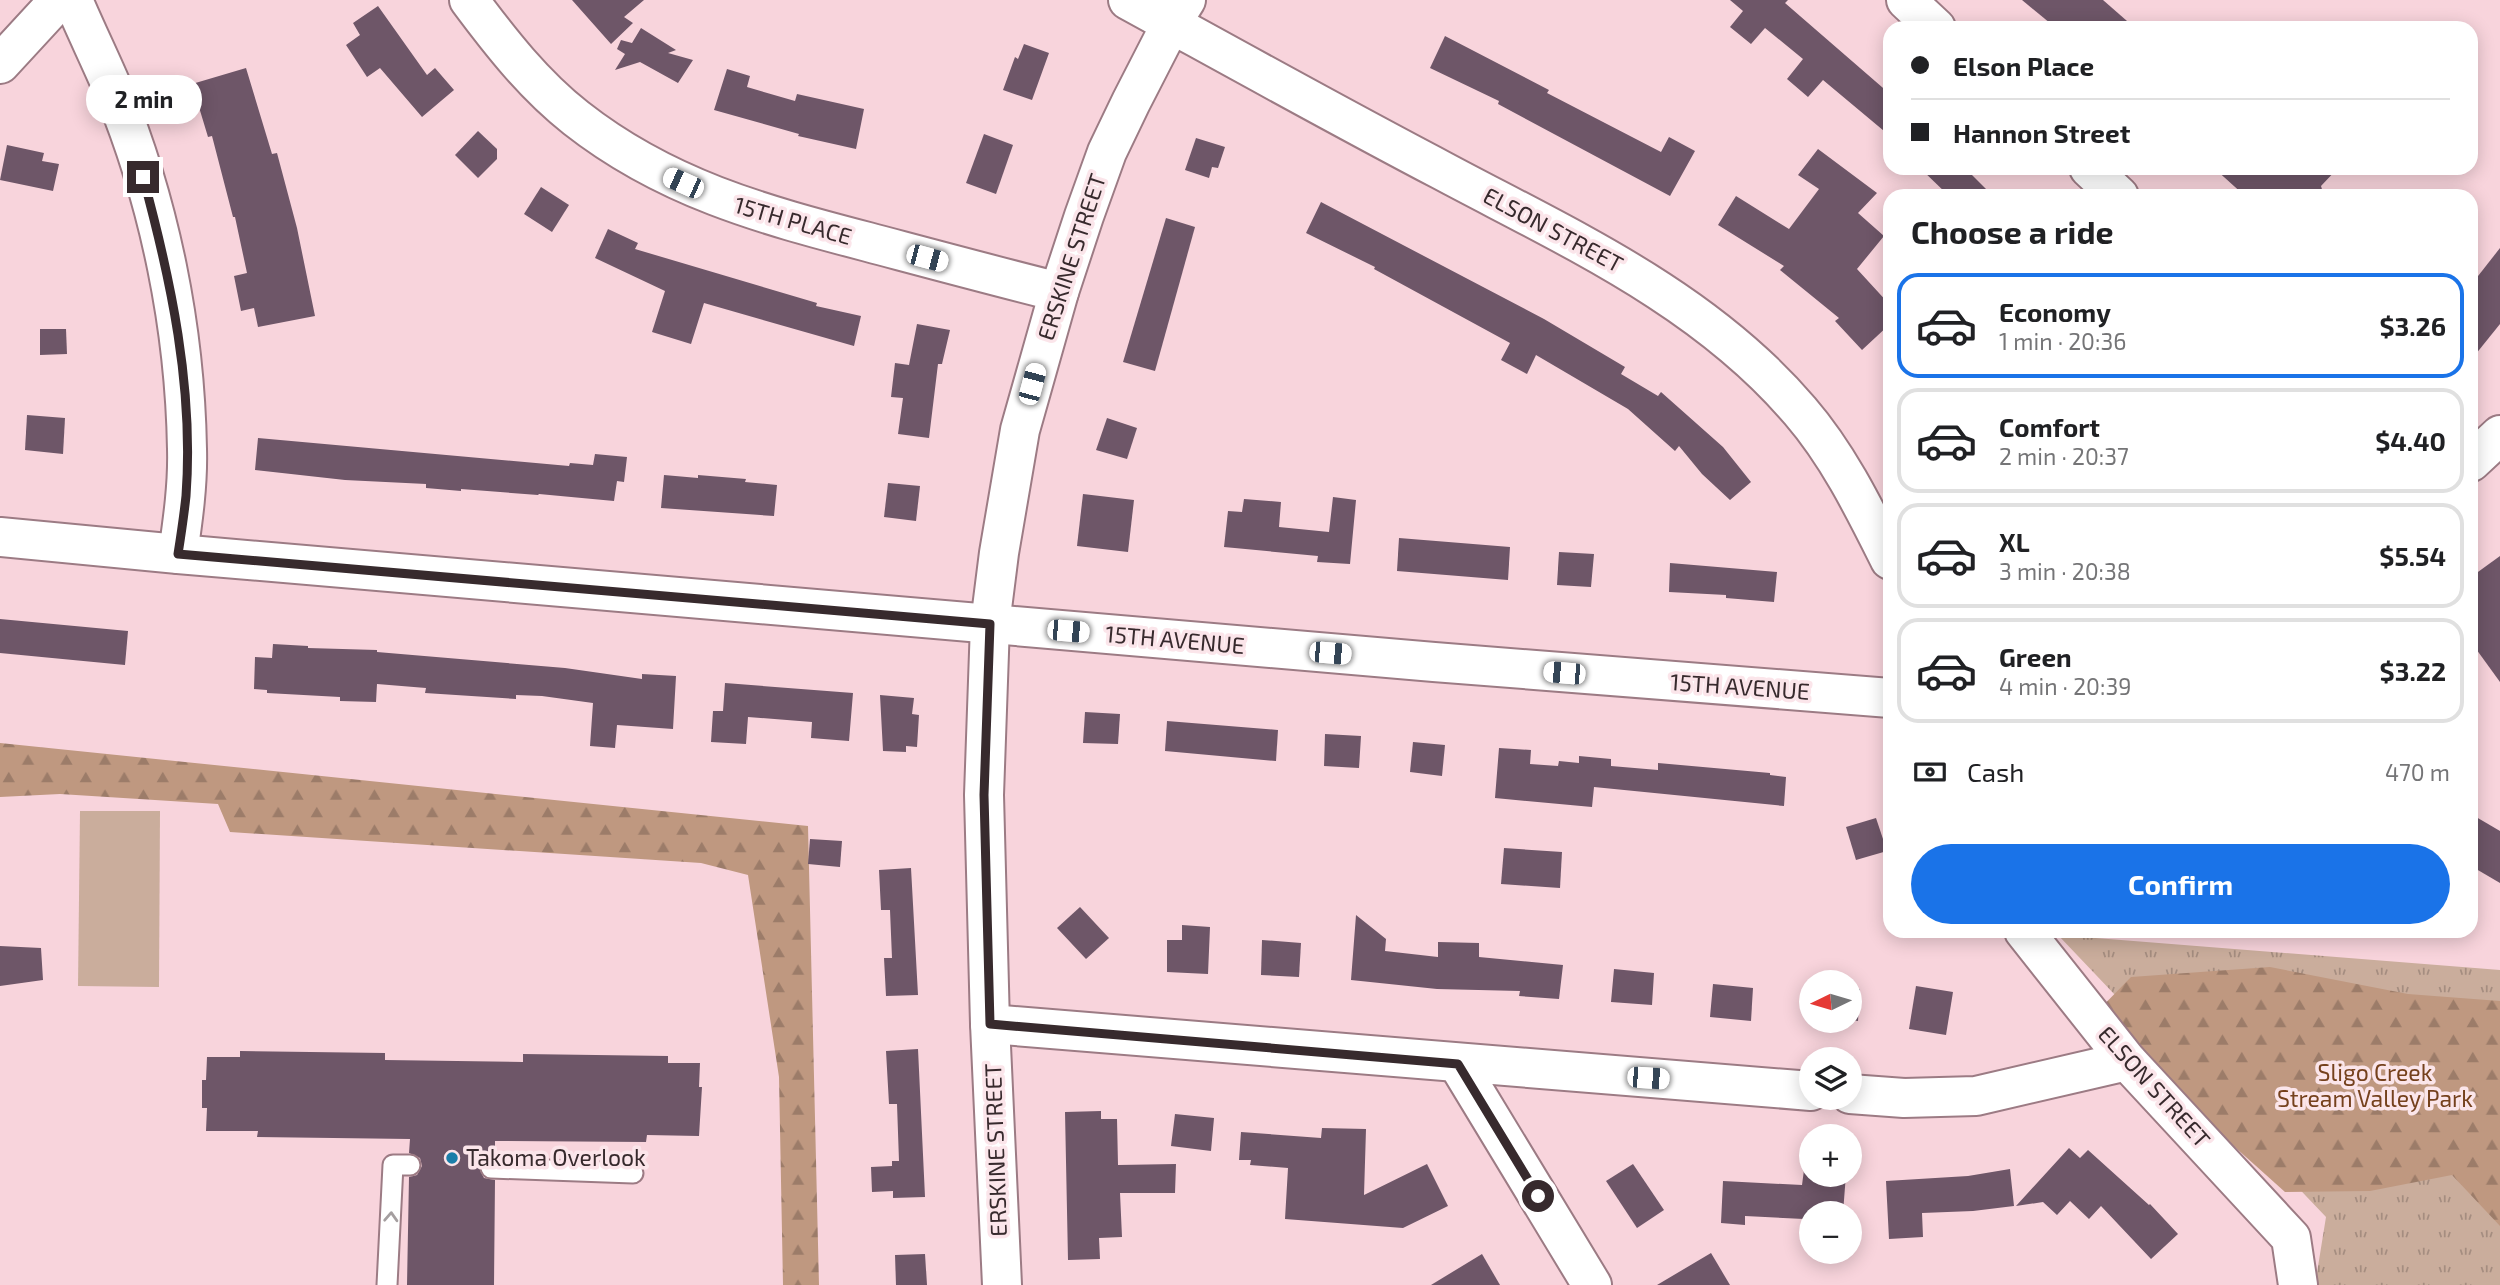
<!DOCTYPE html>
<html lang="en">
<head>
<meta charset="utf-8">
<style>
  body { margin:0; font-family:"Exo 2",sans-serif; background:#f2f2f2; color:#202124; height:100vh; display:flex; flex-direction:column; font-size:26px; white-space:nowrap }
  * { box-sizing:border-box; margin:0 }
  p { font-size:23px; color:#757577 }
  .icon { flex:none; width:38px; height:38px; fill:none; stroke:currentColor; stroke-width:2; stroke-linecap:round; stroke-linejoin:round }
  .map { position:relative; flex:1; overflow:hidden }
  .side { position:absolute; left:1883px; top:189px; width:595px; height:749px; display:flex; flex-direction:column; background:#fff; border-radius:21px; box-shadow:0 4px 18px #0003 }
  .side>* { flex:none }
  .top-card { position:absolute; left:1883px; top:21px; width:595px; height:154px; border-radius:21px; box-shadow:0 4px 18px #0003; display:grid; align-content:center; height:154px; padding:0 28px; background:#fff }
  .needle { width:46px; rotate:265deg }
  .buttons { position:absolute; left:1799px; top:970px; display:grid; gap:14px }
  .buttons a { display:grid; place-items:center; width:63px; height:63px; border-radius:50%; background:#fff; box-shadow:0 4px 18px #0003; font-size:35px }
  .end { position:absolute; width:32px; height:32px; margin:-16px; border:9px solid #372a2d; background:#fff; box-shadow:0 0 0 4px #fff }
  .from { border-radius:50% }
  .bubble { position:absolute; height:49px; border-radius:24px; background:#fff; box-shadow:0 4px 18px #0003; font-size:23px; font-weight:700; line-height:49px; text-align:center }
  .car { position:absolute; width:21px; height:42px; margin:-21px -10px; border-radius:9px; box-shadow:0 0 5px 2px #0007; background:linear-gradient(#fff 24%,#345 0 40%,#fff 0 76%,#345 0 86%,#fff 0) }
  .top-card b { display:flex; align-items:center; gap:24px; height:66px; font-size:26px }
  .top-card b+b { border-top:2px solid #e0e0e0 }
  .top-card i { width:18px; height:18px; background:#202124 }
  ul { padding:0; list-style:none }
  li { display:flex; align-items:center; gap:21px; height:105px; margin:0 14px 10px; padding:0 14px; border:4px solid #e0e0e0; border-radius:21px }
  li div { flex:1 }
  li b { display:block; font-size:26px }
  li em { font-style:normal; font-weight:700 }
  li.active { border-color:#1a73e8 }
  li>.icon { width:63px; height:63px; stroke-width:1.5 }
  h2 { padding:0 28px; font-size:32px; line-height:84px }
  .pay { display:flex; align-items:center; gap:18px; height:77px; padding:0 28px; font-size:26px }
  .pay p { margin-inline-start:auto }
  .primary-button { display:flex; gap:14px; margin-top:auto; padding:14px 28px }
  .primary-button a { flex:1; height:80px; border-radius:42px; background:#1a73e8; color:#fff; font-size:28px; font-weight:700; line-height:80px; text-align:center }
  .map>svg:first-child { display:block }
  .grass { fill:url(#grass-tufts) }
  .forest { fill:url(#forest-firs) }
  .pitch { fill:#caad9c }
  .building { fill:#6e5668 }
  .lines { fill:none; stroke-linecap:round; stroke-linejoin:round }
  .service-casing { stroke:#9c7b84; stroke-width:23 }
  .minor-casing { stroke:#9c7b84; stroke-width:42 }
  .service { stroke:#fff; stroke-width:19 }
  .minor { stroke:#fff; stroke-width:38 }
  .oneway { stroke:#a59fa0 }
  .route { stroke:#372a2d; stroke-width:9 }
  .poi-dot { fill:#1a7ea9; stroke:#fbe5ea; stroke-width:2.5 }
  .labels { text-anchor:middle; stroke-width:7; stroke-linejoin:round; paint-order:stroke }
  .street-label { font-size:23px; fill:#372a2d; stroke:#fbe5ea }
  .park-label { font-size:23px; fill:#75411d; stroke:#fbe5ea }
  .poi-label { font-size:23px; fill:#372a2d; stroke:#fbe5ea; text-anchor:start }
</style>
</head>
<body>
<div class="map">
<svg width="2500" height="1285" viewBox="0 0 2500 1285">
  <defs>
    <pattern id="grass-tufts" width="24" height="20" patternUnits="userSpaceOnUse" patternTransform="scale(1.75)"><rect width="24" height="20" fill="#caad9c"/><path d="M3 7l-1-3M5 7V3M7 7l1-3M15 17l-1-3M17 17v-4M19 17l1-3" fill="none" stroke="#a58d80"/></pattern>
    <pattern id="forest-firs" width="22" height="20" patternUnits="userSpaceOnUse" patternTransform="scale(1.75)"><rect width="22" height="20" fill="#bf9880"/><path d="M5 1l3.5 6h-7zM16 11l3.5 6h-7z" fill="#9c7c69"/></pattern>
  </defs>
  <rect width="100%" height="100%" fill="#f8d4dc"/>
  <!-- grass -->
  <path class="grass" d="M2058 935 2500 970V1285H2315L2326 1217Z"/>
  <!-- forest -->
  <g class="forest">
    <path d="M0 743 808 826 819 1285H783L779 1077 748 875 701 863 230 832 218 804 60 794 0 797Z"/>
    <path d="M2270 967 2408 994 2500 1001V1226L2452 1175 2370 1191 2285 1192 2091 1018 2131 977Z"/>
  </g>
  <!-- pitch -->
  <path class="pitch" d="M80 811H160L159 987 78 986Z"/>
  <!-- building -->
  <g class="building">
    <path d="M572 0H644L624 17 633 23 611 44Z"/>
    <path d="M1730 0H1788L1785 3 1890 94V136L1823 80 1808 97 1787 79 1803 59 1765 28 1751 44 1730 27 1743 11Z"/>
    <path d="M2022 0H2103L2135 28H2056Z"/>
    <path d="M378 6 427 75 435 68 454 90 422 117 380 68 367 77 346 45 360 35 353 23Z"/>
    <path d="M641 28 676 50 668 53 693 60 678 83 640 62 615 70 625 54 617 49 621 40 632 43Z"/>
    <path d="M1445 36 1549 90 1547 93 1661 152 1669 137 1695 151 1670 196 1498 104 1499 101 1430 68Z"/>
    <path d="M1024 44 1049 53 1032 100 1003 90 1015 57 1018 59Z"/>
    <path d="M246 68 272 154 277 153 297 228 315 316 258 327 254 308 241 311 234 276 247 273 235 217H233L212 136 208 137 192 84Z"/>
    <path d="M727 69 750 76 747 87 795 101 797 94 864 109 856 149 798 136 799 134 714 110Z"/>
    <path d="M478 131 497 149V159L478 178 455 155Z"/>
    <path d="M984 134 1013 145 996 194 966 183Z"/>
    <path d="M1196 138 1225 147 1218 168 1212 167 1209 178 1185 170Z"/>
    <path d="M7 145 44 153 42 161 59 164 53 191 0 180Z"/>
    <path d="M1818 149 1877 193 1858 213 1884 236 1857 269 1890 305V324L1862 350 1835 321 1839 318 1780 270 1784 266 1718 225 1736 196 1789 229 1819 189 1798 175Z"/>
    <path d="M1920 168H1965L1993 196H1949Z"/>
    <path d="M2214 168H2338L2321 186 2324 196H2245Z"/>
    <path d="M541 187 569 205 552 232 524 214Z"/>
    <path d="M1321 202 1544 319 1625 367 1621 374 1658 396 1661 392 1723 447 1751 482 1730 500 1702 474 1679 446 1675 451 1628 409 1536 355 1527 374 1501 360 1510 343 1374 269 1375 267 1306 233Z"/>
    <path d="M1166 218 1195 227 1155 371 1123 362Z"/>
    <path d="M608 229 638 243 635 249 817 303 816 306 861 316 854 346 704 303 691 344 652 332 665 291 595 258Z"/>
    <path d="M2500 248V324L2471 360V285Z"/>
    <path d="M917 324 950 330 942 364H938L929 438 898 434 903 398 891 397 895 363 909 365Z"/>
    <path d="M40 329H66L67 354 40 355Z"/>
    <path d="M27 415 65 418 63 454 25 450Z"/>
    <path d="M1107 418 1137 428 1127 459 1096 450Z"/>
    <path d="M258 438 569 466 570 463 593 465 595 454 627 457 624 482 617 481 614 501 539 494 538 495 461 489V491L426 488V484L345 480 255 470Z"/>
    <path d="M664 475 698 478V475L746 479 745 482 777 485 774 516 661 508Z"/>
    <path d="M888 483 920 486 916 521 884 517Z"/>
    <path d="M1083 494 1134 500 1128 552 1077 546Z"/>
    <path d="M1333 497 1356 500 1350 564 1317 562 1318 556 1224 547 1228 511 1242 512 1244 499 1281 502 1279 527 1329 532Z"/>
    <path d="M1399 538 1510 547 1508 580 1397 571Z"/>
    <path d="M1559 552 1594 554 1591 587 1557 585Z"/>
    <path d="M2500 556V682L2471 642V577Z"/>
    <path d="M1670 563 1777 572 1774 602 1726 598V595L1669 592Z"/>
    <path d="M0 619 128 631 125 665 0 653Z"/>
    <path d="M273 644 308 646V648L377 650V652L565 668 642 679V674L676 676 673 729 617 725 615 748 590 746 593 703 542 696 516 695V699L425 693 426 688 377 684 376 702 340 701V697L267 693V690L254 689 255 657 272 658Z"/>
    <path d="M725 683 853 693 849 741 811 738 812 722 748 717 746 744 711 742 713 711H723Z"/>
    <path d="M880 695 914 698 912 714 919 715 917 747 906 746V752L883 751Z"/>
    <path d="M1085 712 1120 714 1118 744 1083 743Z"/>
    <path d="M1167 721 1278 730 1276 761 1165 751Z"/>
    <path d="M1325 734 1361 736 1359 768 1324 766Z"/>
    <path d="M1413 742 1445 745 1442 776 1410 772Z"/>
    <path d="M1499 748 1531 750 1530 764 1558 766 1559 761 1579 763V756L1611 759V766L1658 770V763L1770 773V775L1786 777 1784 806 1594 787 1592 807 1495 798Z"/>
    <path d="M2471 814 2500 831V883L2471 866Z"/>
    <path d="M1876 818 1887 851 1856 860 1846 827Z"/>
    <path d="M810 839 842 841 840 867 808 864Z"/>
    <path d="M1504 848 1562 852 1560 888 1501 884Z"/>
    <path d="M911 868 918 995 886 996 884 958H892L890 910H881L879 870Z"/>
    <path d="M1080 907 1109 938 1086 959 1057 928Z"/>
    <path d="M1356 915 1386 939 1385 951 1438 957V942L1479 943V957L1563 965 1559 999 1519 996 1520 991 1437 989 1351 980Z"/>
    <path d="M1182 925 1210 927 1208 974 1167 972V940H1182Z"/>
    <path d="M1262 940 1301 943 1299 977 1261 975Z"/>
    <path d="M0 946 41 948 43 980 0 986Z"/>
    <path d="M1614 969 1654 973 1652 1005 1611 1002Z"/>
    <path d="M1713 984 1753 988 1751 1021 1710 1017Z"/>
    <path d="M1916 986 1953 992 1946 1035 1909 1029Z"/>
    <path d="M1850 988 1860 989 1858 1021 1850 1020Z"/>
    <path d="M918 1049 925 1197 893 1198V1191L872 1192 871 1167 892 1166V1161H899L897 1104H889L886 1051Z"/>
    <path d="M240 1051 385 1053V1060L523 1062V1054L668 1056V1063H700L699 1087H702L699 1136 647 1135 646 1142 495 1141V1156L485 1158 479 1168 484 1178 495 1180 494 1285H407L409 1177 417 1175 422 1166 420 1158 409 1153 410 1139 257 1137 258 1131H206L207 1108H202V1080H206L207 1057H240Z"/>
    <path d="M1101 1111V1119H1117L1118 1165 1176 1164 1175 1193H1120L1122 1237 1099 1238 1100 1259 1068 1260 1065 1112Z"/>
    <path d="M1175 1114 1214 1118 1211 1151 1171 1146Z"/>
    <path d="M1322 1128 1366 1129 1364 1195 1427 1164 1448 1206 1403 1228 1285 1219 1288 1168 1250 1165 1251 1160H1239L1241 1132 1321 1138Z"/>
    <path d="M2069 1148 2080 1158 2088 1150 2149 1205 2150 1204 2178 1234 2151 1259 2101 1206 2089 1219 2070 1201 2057 1215 2043 1202 2016 1206Z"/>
    <path d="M1633 1164 1664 1210 1637 1228 1606 1181Z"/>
    <path d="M2010 1169 2014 1206 1973 1211 1922 1213 1923 1237 1889 1239 1886 1181 1968 1176Z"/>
    <path d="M1804 1170 1811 1171V1174H1846L1843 1213H1811V1225L1803 1224 1804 1219 1745 1216V1225L1721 1223 1723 1181 1802 1185Z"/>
    <path d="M1711 1253 1730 1285H1657Z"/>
    <path d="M925 1254 927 1285H896L895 1255Z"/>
    <path d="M1482 1254 1500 1285H1431Z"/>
  </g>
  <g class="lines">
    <defs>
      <g id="service">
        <path d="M491 1168 633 1173"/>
        <path d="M387 1285 393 1165H410"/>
      </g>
      <g id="minor">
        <path d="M73 0C86 31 101 61 114 92 160 204 185 328 187 449 188 484 183 519 178 554"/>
        <path d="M469 0C501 43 534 85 576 118 665 188 761 214 868 242 932 259 995 276 1059 292"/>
        <path d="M1128 0C1232 57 1336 115 1441 170 1568 238 1704 298 1800 411 1838 455 1864 508 1890 560"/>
        <path d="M1906 0 1936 28"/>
        <path d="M0 64 59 0"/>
        <path d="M2089 168 2119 196"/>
        <path d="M2471 462 2500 435"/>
        <path d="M0 537 178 554 1434 662 1890 698"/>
        <path d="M2024 931 2127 1061 2291 1238 2298 1285"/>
        <path d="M990 1024 1811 1091"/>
        <path d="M1458 1064 1592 1285"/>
        <path d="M1850 1094 1904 1098 1976 1096 2127 1061"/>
        <path d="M1002 1285 990 1024 984 795 990 624 999 553 1020 430 1059 292 1084 216 1107 152 1131 102 1171 24 1186 0"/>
      </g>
    </defs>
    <!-- service casing -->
    <use href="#service" class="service-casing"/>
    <!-- minor casing -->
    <use href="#minor" class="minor-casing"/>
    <!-- service -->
    <use href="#service" class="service"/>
    <!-- minor -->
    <use href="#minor" class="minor"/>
  </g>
  <!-- one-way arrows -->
  <defs><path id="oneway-chevron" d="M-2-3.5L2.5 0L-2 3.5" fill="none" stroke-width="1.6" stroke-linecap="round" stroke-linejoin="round" transform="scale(1.75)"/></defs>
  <use class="oneway" href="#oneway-chevron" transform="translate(391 1217) rotate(-87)"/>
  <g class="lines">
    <!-- route -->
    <path class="route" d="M143 177C171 280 194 388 186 496 184 515 181 535 178 554L990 624 984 795 990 1024 1458 1064 1538 1196"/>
  </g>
  <!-- markers -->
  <circle class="poi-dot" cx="452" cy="1158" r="7"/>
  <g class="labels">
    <!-- street labels -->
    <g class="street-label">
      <text transform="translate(793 221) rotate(16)" y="8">15TH PLACE</text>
      <text transform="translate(1553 230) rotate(28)" y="8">ELSON STREET</text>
      <text transform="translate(1072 257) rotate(-72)" y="8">ERSKINE STREET</text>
      <text transform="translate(1175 640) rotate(5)" y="8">15TH AVENUE</text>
      <text transform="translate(1740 687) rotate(4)" y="8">15TH AVENUE</text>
      <text transform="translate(2154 1087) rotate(48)" y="8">ELSON STREET</text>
      <text transform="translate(996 1150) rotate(-92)" y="8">ERSKINE STREET</text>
    </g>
    <!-- park labels -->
    <g class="park-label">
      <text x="2375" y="1081">Sligo Creek<tspan x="2375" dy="26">Stream Valley Park</tspan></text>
    </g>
    <!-- poi labels -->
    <g class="poi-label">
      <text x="466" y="1166">Takoma Overlook</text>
    </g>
  </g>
</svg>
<div class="buttons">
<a><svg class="needle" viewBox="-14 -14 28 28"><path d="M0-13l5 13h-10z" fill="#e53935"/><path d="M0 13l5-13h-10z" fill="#757577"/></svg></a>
<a><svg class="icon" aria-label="layers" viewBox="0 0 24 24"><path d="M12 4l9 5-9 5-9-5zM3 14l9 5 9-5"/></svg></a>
<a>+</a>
<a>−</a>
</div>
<i class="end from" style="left:1538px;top:1196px"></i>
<i class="end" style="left:143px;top:177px"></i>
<div class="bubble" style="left:86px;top:75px;width:116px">2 min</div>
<i class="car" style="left:683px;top:183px;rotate:294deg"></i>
<i class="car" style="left:927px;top:258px;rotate:105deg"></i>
<i class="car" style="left:1032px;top:384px;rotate:15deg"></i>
<i class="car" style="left:1068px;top:631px;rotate:95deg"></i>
<i class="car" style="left:1330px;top:653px;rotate:95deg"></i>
<i class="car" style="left:1564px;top:673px;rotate:275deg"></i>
<i class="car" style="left:1648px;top:1078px;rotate:94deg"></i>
<div class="top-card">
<b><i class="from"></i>Elson Place</b>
<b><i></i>Hannon Street</b>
</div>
<section class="side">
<h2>Choose a ride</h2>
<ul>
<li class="active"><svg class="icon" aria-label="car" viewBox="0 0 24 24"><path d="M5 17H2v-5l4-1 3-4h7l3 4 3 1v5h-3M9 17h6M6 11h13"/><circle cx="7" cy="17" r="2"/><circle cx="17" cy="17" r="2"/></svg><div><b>Economy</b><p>1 min · 20:36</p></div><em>$3.26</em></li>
<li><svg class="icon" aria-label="car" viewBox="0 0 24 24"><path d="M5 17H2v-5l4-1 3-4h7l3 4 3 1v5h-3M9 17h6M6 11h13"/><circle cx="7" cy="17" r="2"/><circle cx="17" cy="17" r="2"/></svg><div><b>Comfort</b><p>2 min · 20:37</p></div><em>$4.40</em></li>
<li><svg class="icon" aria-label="car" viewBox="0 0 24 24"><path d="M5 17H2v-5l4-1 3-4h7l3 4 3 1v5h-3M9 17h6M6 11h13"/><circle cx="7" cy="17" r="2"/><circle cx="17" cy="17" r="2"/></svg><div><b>XL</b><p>3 min · 20:38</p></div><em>$5.54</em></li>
<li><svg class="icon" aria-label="car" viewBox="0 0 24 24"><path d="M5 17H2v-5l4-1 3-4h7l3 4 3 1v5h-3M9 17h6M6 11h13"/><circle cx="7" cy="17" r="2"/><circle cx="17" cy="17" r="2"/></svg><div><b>Green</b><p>4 min · 20:39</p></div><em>$3.22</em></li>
</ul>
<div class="pay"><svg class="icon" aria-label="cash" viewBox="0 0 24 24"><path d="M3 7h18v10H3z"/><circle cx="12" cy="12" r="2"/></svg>Cash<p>470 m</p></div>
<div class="primary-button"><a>Confirm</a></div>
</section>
</div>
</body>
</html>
